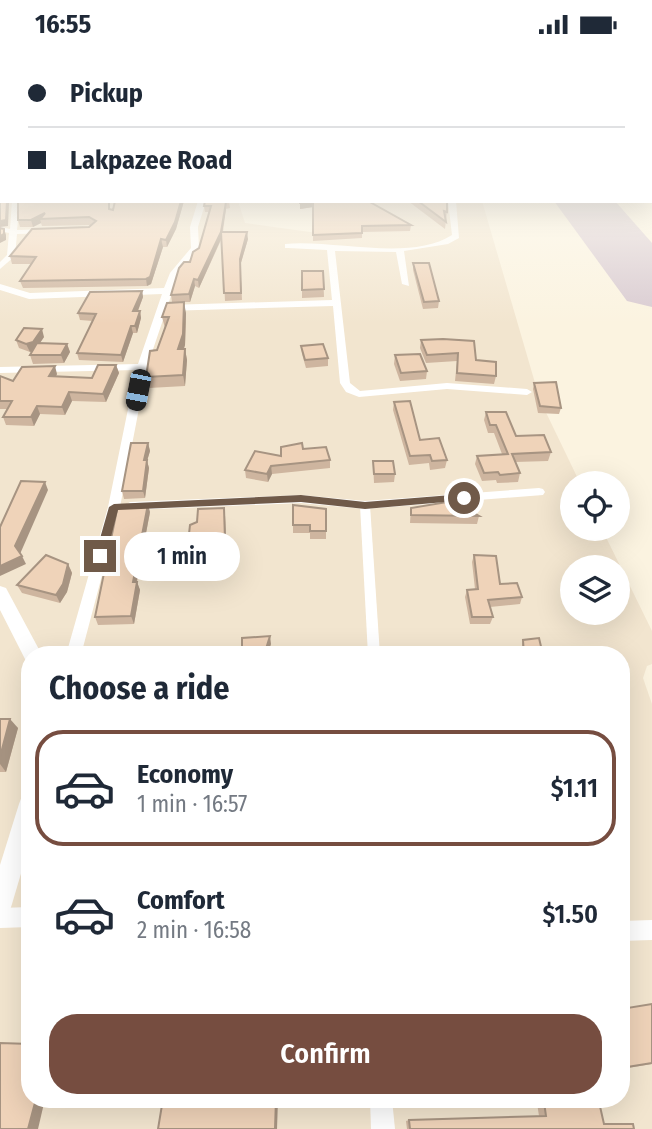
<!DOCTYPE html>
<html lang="en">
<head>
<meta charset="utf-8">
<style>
  body { margin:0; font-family:"Fira Sans Condensed",sans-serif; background:#f6f6f7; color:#1f2937; height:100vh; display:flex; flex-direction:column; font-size:26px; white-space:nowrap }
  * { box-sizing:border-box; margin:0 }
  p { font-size:23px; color:#747a83 }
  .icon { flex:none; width:38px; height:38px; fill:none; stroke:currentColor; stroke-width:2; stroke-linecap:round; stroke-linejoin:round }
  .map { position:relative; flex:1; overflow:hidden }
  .details { position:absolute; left:21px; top:597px; width:609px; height:462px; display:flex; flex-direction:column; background:#fff; border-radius:28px; box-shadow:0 7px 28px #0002 }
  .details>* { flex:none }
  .guide { position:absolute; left:0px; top:0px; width:653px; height:154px; box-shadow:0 7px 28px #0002; display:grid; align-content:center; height:154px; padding:0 28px; background:#fff }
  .tools { position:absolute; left:560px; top:422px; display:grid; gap:14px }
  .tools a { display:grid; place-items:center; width:70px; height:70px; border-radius:50%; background:#fff; box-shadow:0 7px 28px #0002; font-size:35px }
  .end { position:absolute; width:32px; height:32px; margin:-16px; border:9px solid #705a49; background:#fff; box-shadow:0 0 0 4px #fff }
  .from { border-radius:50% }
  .bubble { position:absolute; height:49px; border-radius:24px; background:#fff; box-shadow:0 7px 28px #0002; font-size:23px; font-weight:600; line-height:49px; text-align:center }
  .car { position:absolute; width:21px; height:42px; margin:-21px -10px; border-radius:9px; box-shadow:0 0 5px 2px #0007; background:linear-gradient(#222 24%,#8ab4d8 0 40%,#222 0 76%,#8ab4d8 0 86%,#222 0) }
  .guide b { display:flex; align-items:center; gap:24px; height:66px; font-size:26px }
  .guide b+b { border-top:2px solid #e0e1e3 }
  .guide i { width:18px; height:18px; background:#1f2937 }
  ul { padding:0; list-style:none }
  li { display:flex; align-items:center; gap:21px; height:116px; margin:0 14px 10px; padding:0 14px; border:4px solid transparent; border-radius:28px }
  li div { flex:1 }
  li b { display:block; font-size:26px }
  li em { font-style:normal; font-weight:600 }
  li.active { border-color:#764d40 }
  li>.icon { width:63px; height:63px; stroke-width:1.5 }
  h2 { padding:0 28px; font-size:32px; line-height:84px }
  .primary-button { display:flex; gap:14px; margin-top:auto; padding:14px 28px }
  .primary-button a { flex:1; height:80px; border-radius:28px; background:#764d40; color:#fff; font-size:28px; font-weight:600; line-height:80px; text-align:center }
  .status { display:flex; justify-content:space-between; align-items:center; height:49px; padding:0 35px; background:#fff; direction:ltr }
  .status svg { height:19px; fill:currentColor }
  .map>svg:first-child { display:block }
  .residential { fill:#f2e5cf; fill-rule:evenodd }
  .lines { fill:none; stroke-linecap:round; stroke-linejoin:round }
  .runway { fill:#d8cad1; fill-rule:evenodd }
  .pedestrian { fill:#fff; fill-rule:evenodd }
  .minor { fill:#fff; fill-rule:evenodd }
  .tertiary { fill:#fff; fill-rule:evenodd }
  .wall { fill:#ceb59f }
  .shaded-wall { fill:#a79482 }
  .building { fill:#efd3b9; stroke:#a79482; stroke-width:2 }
  .route { fill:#705a49 }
</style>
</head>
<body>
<div class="status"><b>16:55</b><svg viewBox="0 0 49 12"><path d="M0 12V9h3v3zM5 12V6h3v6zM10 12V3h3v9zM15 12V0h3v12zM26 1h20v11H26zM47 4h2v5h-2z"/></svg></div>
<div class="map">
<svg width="652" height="1080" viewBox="0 0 652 1080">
  <rect width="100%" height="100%" fill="#fbf3e0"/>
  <!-- residential -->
  <path class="residential" d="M0 124 2 152H238L245 174 317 184 312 152H482L540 351 580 434H572V480H602L652 582V615L647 617 643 629 652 655V1080H0ZM572 518H618V564H572ZM30 606H621V1050H30Z"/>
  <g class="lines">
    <!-- runway -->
    <path class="runway" d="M554 152H615L652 194V258L627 252Z"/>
    <!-- pedestrian -->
    <path class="pedestrian" d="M365 453 370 456 380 606H368L360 456Z"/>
    <!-- minor -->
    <g class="minor">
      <path d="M12 152H20L17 181 47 180 51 182 47 184 17 185 15 207 0 220V213L7 206 9 184 0 182V178L10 180Z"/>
      <path d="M198 152H206L198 178 199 199 178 225 168 256 332 251 327 201 288 199H285V195C332 190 411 213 452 186L448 152H456L459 189 448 195 404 202 409 237 402 235 396 203 335 202 350 334 360 342 447 334 527 340 532 343 527 346 447 340 359 348 346 343 340 334 333 257 166 262 147 318 120 458 81 606H66L108 458 136 321 0 324V318L138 315 162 245 29 250 0 241V235L30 244 164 239 170 224 191 199 190 178Z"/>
      <path d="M539 439 543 440 545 443 543 446 365 460 301 454 130 461 124 457 130 453 301 446 365 452Z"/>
      <path d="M30 858V878L0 879V859Z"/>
      <path d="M652 871V891L621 892V872Z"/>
      <path d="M370 1050H392L395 1080H371Z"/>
    </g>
    <!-- tertiary -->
    <g class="tertiary">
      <path d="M0 537 6 539 42 606H30V613L26 612 0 561Z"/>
      <path d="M30 744V794L12 855 9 864 0 867V816L19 755 22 747Z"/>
    </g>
  </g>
  <!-- wall -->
  <g class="wall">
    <path d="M110 152V160L113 161 115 152H184L176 180 167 198H163L151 235 147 237 23 239 20 232 31 215H12L10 207 89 178 91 176 42 177 41 174 33 178H20L18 171Z"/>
    <path d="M229 152 230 159 226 160 223 183 248 190 240 217 242 251 225 252 222 189 199 239 195 237 190 253H172L171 246 199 199 209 163H205L204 157Z"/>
    <path d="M300 152 411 176 410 182 362 183V189L313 192V158L300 160Z"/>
    <path d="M408 152H447V163L445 180Z"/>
    <path d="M413 214 439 252 438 259 423 260 413 221Z"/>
    <path d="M302 222H323L324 248 302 249Z"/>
    <path d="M142 242 143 248 138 262H140L141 269 137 284H133L123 313 79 311 77 304 93 272 80 271 78 264Z"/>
    <path d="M186 264 185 296 184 300H185L187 311 185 337 149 339 146 328 165 279 162 268Z"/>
    <path d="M44 288 40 294 67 295 70 303 64 314 33 315 30 306 32 302 30 303 19 299 16 291Z"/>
    <path d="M421 291 476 311 496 327 494 335 455 332 457 312 426 314 420 299Z"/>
    <path d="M301 297 328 309V317L306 319 302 305Z"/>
    <path d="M395 306 427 322 426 330 400 332 394 315Z"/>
    <path d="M116 316 119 324 106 353 72 352 65 366 40 365 34 377 6 376 3 368 7 360H0V327L13 332 57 325 56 327 92 329Z"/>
    <path d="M534 334 561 359 559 365 538 364 533 340Z"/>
    <path d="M394 353 420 391 447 411 445 419 430 421 429 414 409 416 393 361Z"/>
    <path d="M486 363 516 387 551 403 548 412 515 413 520 424 518 433 497 434 496 431 482 432 475 415 477 407 502 405 494 384H488L484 371Z"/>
    <path d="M148 394 150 402 147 412 149 419 145 449 124 450 122 442Z"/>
    <path d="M303 400 330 411V419L272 425 268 433 246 429 245 421 281 407Z"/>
    <path d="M373 412 395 425 394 433 374 434Z"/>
    <path d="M411 459 479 467 477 475 410 474Z"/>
    <path d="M326 460V490H310V484H293V476Z"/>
    <path d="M150 463 137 533 140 541 134 575 98 576 95 568Z"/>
    <path d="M225 467 226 499 190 502 188 494Z"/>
    <path d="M573 480H600L597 487Z"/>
    <path d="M474 506 500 535 522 548 520 555 490 558 493 568 490 575H470L465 548 467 541 475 540 472 513Z"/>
    <path d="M68 515 72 524 67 543 60 554 22 544 17 536Z"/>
    <path d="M523 591 543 606H523L522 595Z"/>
    <path d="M0 670 18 679 6 723H0Z"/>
    <path d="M652 955V1015L621 1020V960Z"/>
    <path d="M544 1053 604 1075 634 1080H407L406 1072 409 1071 539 1067 537 1054Z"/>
  </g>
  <!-- shaded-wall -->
  <g class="shaded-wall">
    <path d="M7 152H9V154L8 177 0 178V172Z"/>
    <path d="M181 152H184L176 180 167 198 166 191Z"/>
    <path d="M226 153V160L221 190 199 239 198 231Z"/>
    <path d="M313 153V158L300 160V154Z"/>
    <path d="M45 164 40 170 41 174 33 178 31 171Z"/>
    <path d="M4 180 6 186V191L0 194V187Z"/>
    <path d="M247 183 248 190 240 217 242 251 240 210Z"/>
    <path d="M161 190 163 198 151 235 147 237 146 230Z"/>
    <path d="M194 230 195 237 190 253 189 245Z"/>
    <path d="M142 242 143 248 135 269 133 262Z"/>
    <path d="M184 253 186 264 185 296 180 311 178 300Z"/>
    <path d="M140 262 141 269 137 284 135 277Z"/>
    <path d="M131 277 133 284 123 313 121 306Z"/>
    <path d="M42 280 44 288 35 301 30 303 26 295Z"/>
    <path d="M67 295 70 303 64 314 61 306Z"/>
    <path d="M185 300 187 311 185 337 183 326Z"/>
    <path d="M116 316 119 324 106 353 103 345Z"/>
    <path d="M55 317 57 325 52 335 49 327Z"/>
    <path d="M69 343 72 352 65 366 62 358Z"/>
    <path d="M37 357 40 365 34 377 31 368Z"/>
    <path d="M148 394 150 402 147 412 149 419 145 449 143 442 144 411Z"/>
    <path d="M271 417 272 425 268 433 267 425Z"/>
    <path d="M45 433 48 441 20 505 15 497Z"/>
    <path d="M148 455 150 463 135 541 133 533Z"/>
    <path d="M224 459 225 467 226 499 225 491Z"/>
    <path d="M22 507 26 515 0 527V517Z"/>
    <path d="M68 515 72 524 67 543 60 554 56 546Z"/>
    <path d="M137 533 140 541 134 575 131 567Z"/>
    <path d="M270 587 271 595 268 606H265Z"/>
    <path d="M10 670 18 679 6 723 0 715V708Z"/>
    <path d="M36 1050H45L38 1080H28Z"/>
    <path d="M276 1050 278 1051 277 1080H275Z"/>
  </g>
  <!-- building -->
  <g class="building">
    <path d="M0 148H2V152H7L6 171 0 172Z"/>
    <path d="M18 152H109V160L113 161 115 152H181L175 173 166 191 161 190 150 228 146 230 20 232 36 208 10 207 32 180 89 178 96 172 89 168 40 170 45 164 31 171H18Z"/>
    <path d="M205 152H229L226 153 221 183 198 231 194 230 189 245 171 246 179 219 184 213H190L193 203 199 199 211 157H204Z"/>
    <path d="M300 152H368L411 176 362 177V184L313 186V153L300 154Z"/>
    <path d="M418 152H447V163L444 162 446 173Z"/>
    <path d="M0 179 4 180V185L0 187Z"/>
    <path d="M221 183H247L240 210 241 244H224Z"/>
    <path d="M413 214H429L439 252 424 253Z"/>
    <path d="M302 222H323L324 240 302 241Z"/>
    <path d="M142 242 133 262H140L135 277H131L121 306 77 304 96 265 78 264 90 243Z"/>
    <path d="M184 253 183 285 178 300H185L183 326 146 328 150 302 157 301 169 268H162L167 254Z"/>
    <path d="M24 279 42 280 33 293 26 295 16 291Z"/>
    <path d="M443 290 474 292 476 311 496 313V327L457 324 458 304 427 306 421 291Z"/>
    <path d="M37 294 67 295 61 306H30Z"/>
    <path d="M323 295 328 309 305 311 301 297Z"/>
    <path d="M420 305 427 322 401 324 395 306Z"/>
    <path d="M98 316H116L103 345 69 343 62 358 37 357 31 368H3L12 352H0V327L13 332 22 318 55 317 49 327 92 329Z"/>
    <path d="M556 333 561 359 540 357 534 334Z"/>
    <path d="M410 352 420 391 439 389 447 411 432 412 430 406 410 407 394 353Z"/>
    <path d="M486 363H506L516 387 544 386 551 403 512 405 520 424 500 426 498 423 484 424 477 407 508 405 496 376H490Z"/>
    <path d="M131 394H148L144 411H147L143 442H122Z"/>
    <path d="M302 394 303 400 326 398 330 411 271 417 267 425 245 421 255 402 281 407V398Z"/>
    <path d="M373 412H393L395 425H374Z"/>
    <path d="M21 432 45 433 15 497 22 507 0 517V478Z"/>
    <path d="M453 452 479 467 411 466V459Z"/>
    <path d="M148 455 133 533H137L131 567 95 568 118 456Z"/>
    <path d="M293 456 326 460V482H310V476H293Z"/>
    <path d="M224 459 225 491 188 494 190 476 197 473 198 460Z"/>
    <path d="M588 480H600L599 483Z"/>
    <path d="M46 506 68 515 63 535 56 546 17 536Z"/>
    <path d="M474 506 496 507 500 535 517 534 522 548 488 551 493 568H472L467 541 478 540Z"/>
    <path d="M270 587 265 603 242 606V589Z"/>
    <path d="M539 589 543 606H524L523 591Z"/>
    <path d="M0 670H10L0 708Z"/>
    <path d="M652 955V1014L621 1019V960Z"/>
    <path d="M0 994 30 995V1050H36L28 1080H0Z"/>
    <path d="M163 1050H184V1052L276 1050 275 1080H158Z"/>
    <path d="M544 1053H599L604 1075H633L634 1080H410L409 1071 546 1067Z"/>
  </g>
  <!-- sky -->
  <linearGradient id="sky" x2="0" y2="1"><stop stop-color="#94c2e6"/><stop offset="0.45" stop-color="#fdfaf1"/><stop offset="1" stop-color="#fdfaf1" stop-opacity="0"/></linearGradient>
  <rect width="652" height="275" fill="url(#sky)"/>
  <!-- route -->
  <path class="route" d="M464 445 468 446V451L365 460 301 453 118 461 106 507 100 511 95 507 109 458 114 455 301 446 365 453Z"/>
</svg>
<div class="tools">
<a><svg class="icon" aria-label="locate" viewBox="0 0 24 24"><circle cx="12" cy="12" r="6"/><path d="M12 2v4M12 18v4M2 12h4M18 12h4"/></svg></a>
<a><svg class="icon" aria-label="layers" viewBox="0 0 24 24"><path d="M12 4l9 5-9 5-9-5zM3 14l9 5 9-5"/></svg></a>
</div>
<i class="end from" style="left:464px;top:449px"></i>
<i class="end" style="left:100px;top:507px"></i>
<div class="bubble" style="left:124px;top:483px;width:116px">1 min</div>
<i class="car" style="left:138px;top:341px;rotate:191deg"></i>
<div class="guide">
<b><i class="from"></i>Pickup</b>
<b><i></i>Lakpazee Road</b>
</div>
<section class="details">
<h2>Choose a ride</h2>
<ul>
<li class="active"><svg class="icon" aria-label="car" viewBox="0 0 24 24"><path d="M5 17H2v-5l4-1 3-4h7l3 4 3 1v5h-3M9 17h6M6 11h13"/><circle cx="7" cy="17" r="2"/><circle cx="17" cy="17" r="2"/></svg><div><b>Economy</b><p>1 min · 16:57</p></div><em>$1.11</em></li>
<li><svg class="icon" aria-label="car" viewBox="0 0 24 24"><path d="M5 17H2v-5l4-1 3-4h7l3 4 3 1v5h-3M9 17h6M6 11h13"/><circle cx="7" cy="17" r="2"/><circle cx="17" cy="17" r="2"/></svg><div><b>Comfort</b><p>2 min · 16:58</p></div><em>$1.50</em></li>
</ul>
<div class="primary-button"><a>Confirm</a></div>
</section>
</div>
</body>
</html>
